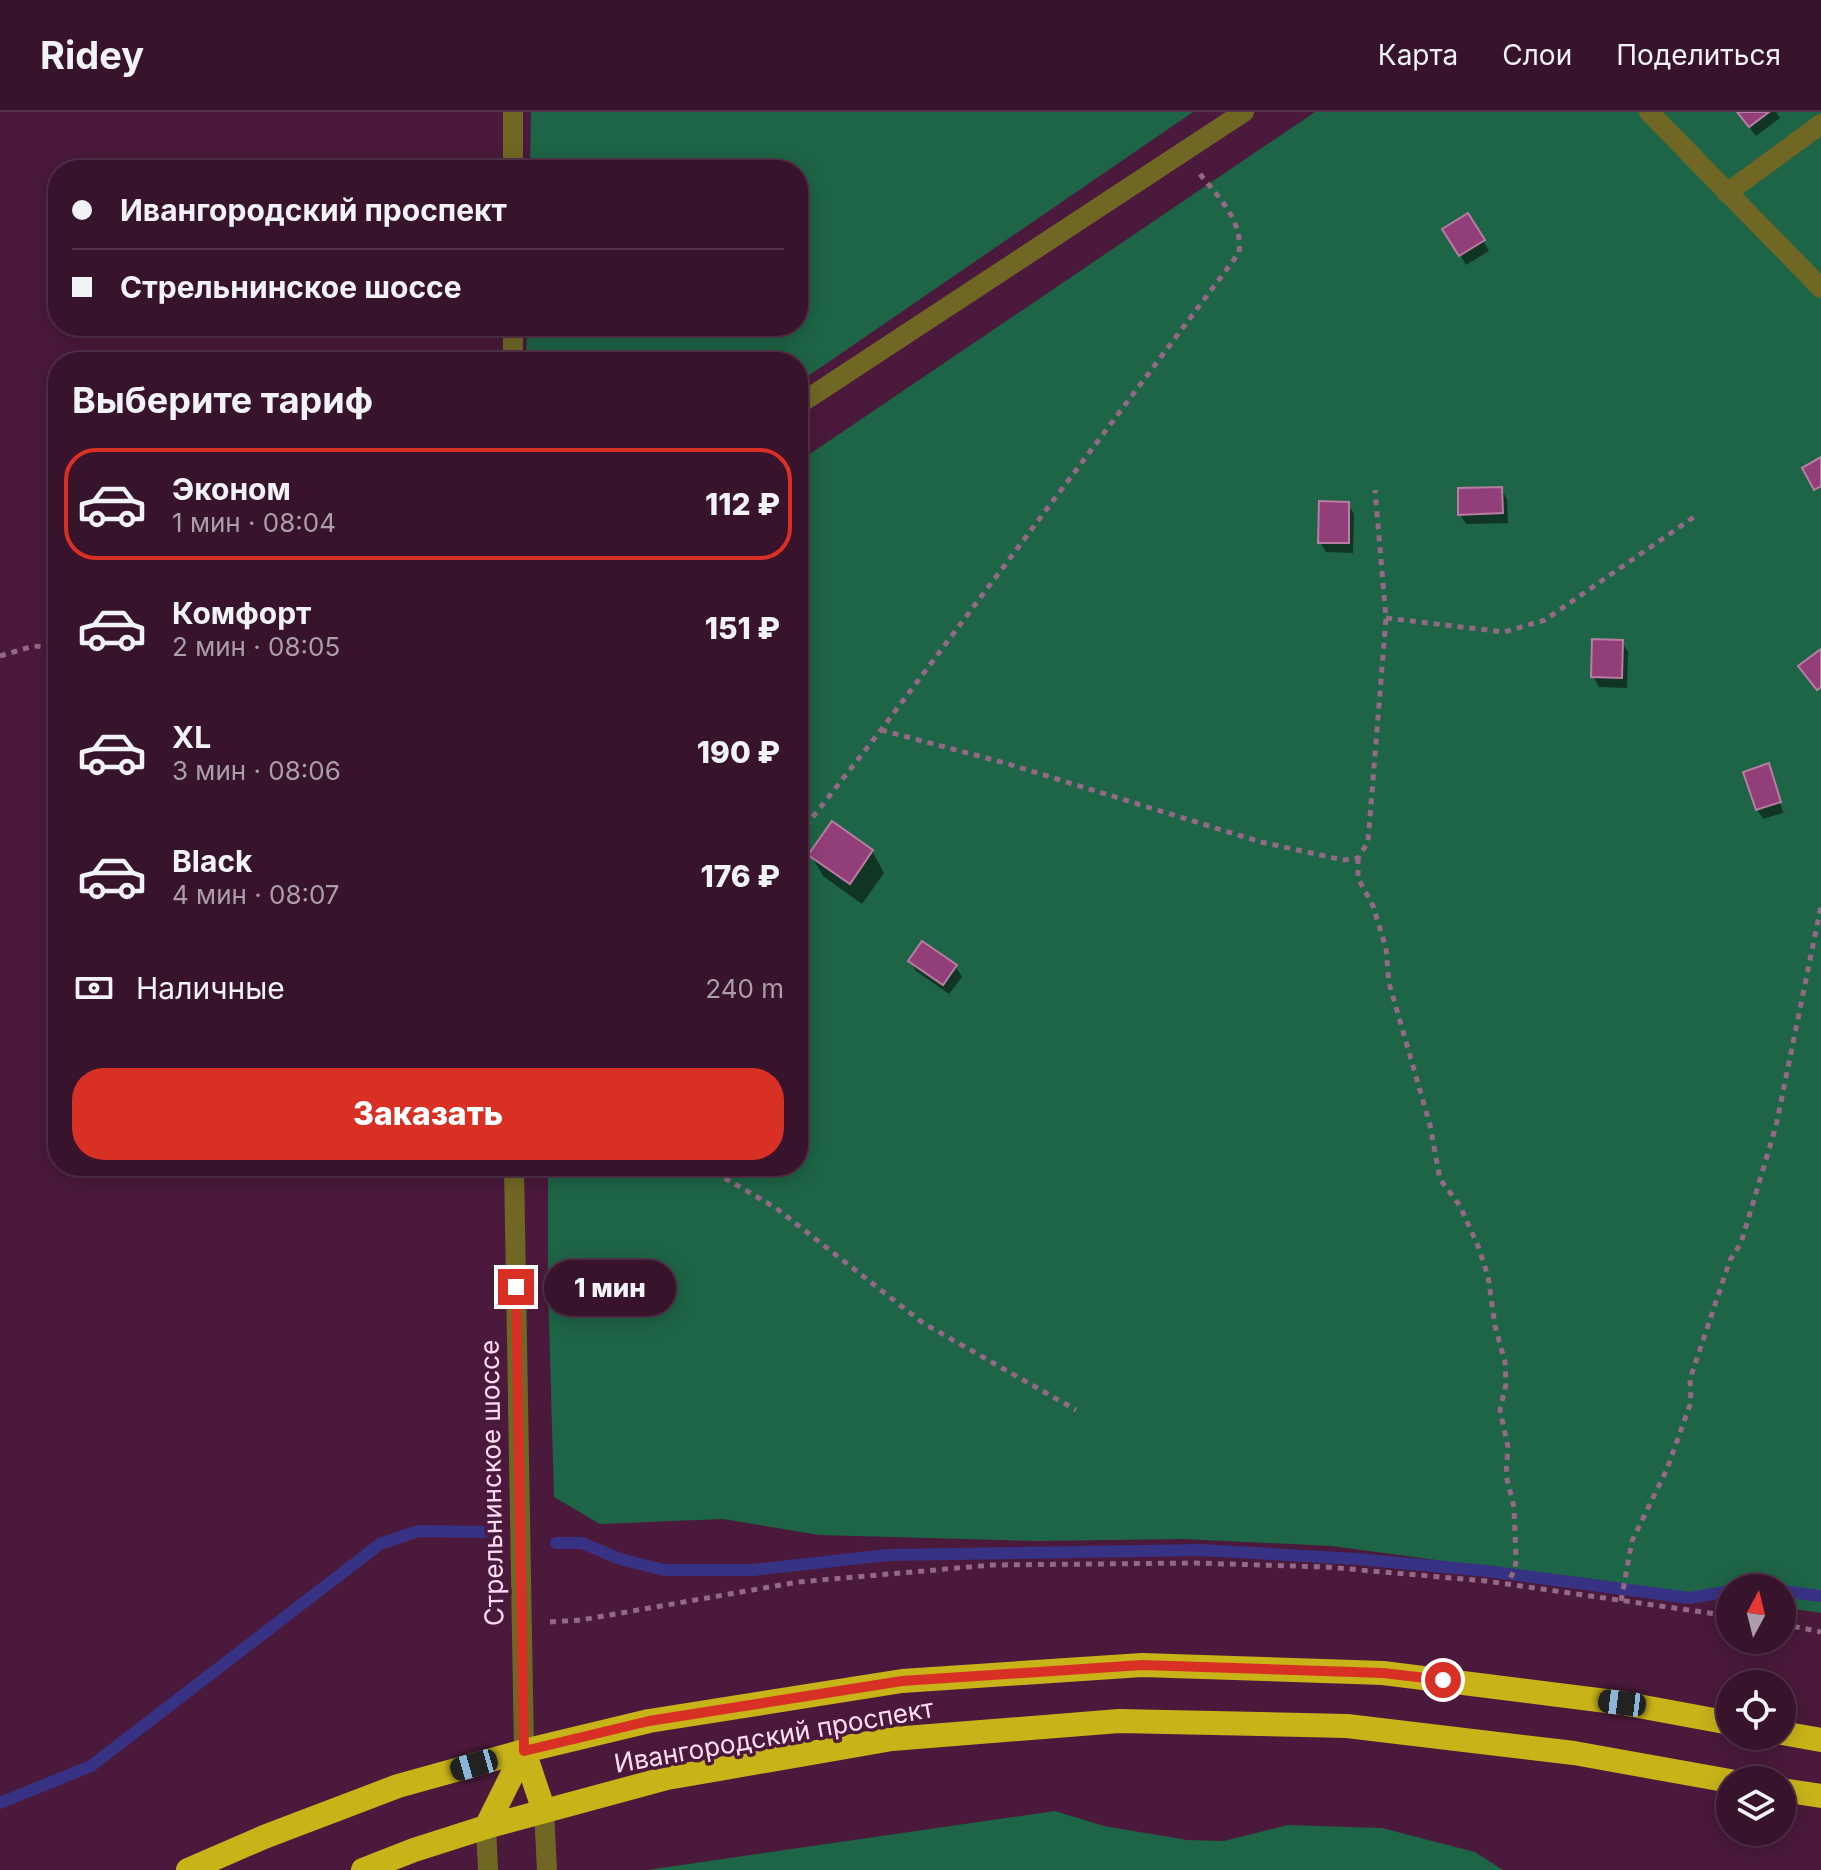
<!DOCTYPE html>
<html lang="ru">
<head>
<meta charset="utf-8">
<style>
  body { margin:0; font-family:Inter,sans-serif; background:#432038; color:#f1f3f6; height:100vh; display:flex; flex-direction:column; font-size:30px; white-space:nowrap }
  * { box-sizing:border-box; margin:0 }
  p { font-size:26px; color:#ab9ea9 }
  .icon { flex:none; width:44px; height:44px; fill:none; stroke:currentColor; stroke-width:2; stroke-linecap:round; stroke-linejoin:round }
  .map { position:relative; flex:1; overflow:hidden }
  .details { position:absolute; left:48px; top:240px; width:760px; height:824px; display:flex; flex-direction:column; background:#38132c; border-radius:32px; box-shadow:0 4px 20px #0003,0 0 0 2px #523248 }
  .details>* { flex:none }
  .banner { position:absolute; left:48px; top:48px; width:760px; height:176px; border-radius:32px; box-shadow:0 4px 20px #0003,0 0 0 2px #523248; display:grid; align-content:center; height:176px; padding:0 24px; background:#38132c }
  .needle { width:52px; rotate:7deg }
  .buttons { position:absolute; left:1716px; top:1462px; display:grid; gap:16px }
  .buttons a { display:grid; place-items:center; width:80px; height:80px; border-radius:50%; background:#38132c; box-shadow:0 4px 20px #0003,0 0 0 2px #523248; font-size:40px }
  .end { position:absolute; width:36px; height:36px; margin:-18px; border:10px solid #d93025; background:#fff; box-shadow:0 0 0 4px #fff }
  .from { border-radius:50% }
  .bubble { position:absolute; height:56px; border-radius:28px; background:#38132c; box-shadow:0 4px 20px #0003,0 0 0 2px #523248; font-size:26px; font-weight:800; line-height:56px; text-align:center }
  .car { position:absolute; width:24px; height:48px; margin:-24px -12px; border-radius:10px; box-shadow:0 0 6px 2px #0007; background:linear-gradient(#222 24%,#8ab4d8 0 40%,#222 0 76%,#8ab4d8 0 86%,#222 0) }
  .banner b { display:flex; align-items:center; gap:28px; height:76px; font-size:30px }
  .banner b+b { border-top:2px solid #523248 }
  .banner i { width:20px; height:20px; background:#f1f3f6 }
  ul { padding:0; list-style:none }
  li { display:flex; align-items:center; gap:24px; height:112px; margin:0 16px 12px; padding:0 8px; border:4px solid transparent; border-radius:32px }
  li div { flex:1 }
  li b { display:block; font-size:30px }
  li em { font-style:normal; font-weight:800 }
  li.active { border-color:#d93025 }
  li>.icon { width:72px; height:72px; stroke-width:1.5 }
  h2 { padding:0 24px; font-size:36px; line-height:96px }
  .pay { display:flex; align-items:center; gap:20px; height:88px; padding:0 24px; font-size:30px }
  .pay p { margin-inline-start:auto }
  .button { display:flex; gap:16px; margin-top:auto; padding:16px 24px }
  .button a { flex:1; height:92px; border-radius:32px; background:#d93025; color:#fff; font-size:32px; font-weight:800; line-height:92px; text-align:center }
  header { display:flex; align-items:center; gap:48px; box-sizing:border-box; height:112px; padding:0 40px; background:#38132c; border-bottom:2px solid #523248 }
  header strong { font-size:38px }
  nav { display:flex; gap:44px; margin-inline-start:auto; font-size:28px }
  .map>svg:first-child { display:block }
  .green { fill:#1e6446 }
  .shadow { fill:#0007 }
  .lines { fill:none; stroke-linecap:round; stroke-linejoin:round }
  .stream { stroke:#383284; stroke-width:12 }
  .building { fill:#923e78; stroke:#b77da2; stroke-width:2 }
  .path { stroke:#936985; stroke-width:5; stroke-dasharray:6 6; stroke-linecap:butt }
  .street { stroke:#716725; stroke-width:20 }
  .highway { stroke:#c8b419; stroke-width:24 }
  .route { stroke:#d93025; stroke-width:10 }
  .labels { text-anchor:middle; stroke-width:7; stroke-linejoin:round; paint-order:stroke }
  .street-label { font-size:26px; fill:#feddf1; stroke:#4a193b }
</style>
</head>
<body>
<header>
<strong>Ridey</strong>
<nav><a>Карта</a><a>Слои</a><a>Поделиться</a></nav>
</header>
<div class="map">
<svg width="1821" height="1758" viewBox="0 0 1821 1758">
  <rect width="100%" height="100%" fill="#4a193b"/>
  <!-- green -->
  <g class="green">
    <path d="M531 0H1193L798 271V250H526L527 214H798V58H530Z"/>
    <path d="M1315 0H1821V1501L1782 1495V1476H1730V1487L1331 1434 1183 1427 1038 1429 819 1423 723 1407 600 1412 554 1385 548 1175V1054H798V350Z"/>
    <path d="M1055 1699 1104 1714 1187 1728 1224 1729 1288 1713 1382 1716 1475 1740 1503 1758H647Z"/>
  </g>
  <!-- shadow -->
  <g class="shadow">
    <path d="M1738 0H1776L1780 6 1756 24Z"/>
    <path d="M1468 103 1489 139 1466 153 1445 118Z"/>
    <path d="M1501 377 1507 387 1508 411 1466 412 1460 402Z"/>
    <path d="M1348 392 1354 402 1353 441 1326 440 1320 430Z"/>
    <path d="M1622 530 1628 540 1627 576 1599 575 1593 564Z"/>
    <path d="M1768 654 1783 700H1786L1763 707 1757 697Z"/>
    <path d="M872 739 884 761 862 792 823 764 811 743Z"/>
    <path d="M922 831 956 855 962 865 949 882 916 859 910 849Z"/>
  </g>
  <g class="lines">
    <!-- stream -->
    <g class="stream">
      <path d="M556 1431H582L620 1447 664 1458H753L888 1443 1201 1438 1357 1447 1487 1459 1690 1486 1730 1479"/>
      <path d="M1751 1476H1759"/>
      <path d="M1782 1479 1821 1484"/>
      <path d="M0 1691 91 1654 380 1432 418 1419 484 1420"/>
    </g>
  </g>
  <!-- building -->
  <g class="building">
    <path d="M1737 0H1769L1749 15Z"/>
    <path d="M1468 101 1485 128 1459 144 1442 117Z"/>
    <path d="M1821 345V374L1814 378 1802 356Z"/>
    <path d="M1502 375 1503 401 1458 403V376Z"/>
    <path d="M1319 389 1349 390V431H1318Z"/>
    <path d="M1592 527 1623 528 1622 566 1591 565Z"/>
    <path d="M1821 537V575L1817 578 1798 554Z"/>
    <path d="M1769 651 1781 690 1756 698 1743 660Z"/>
    <path d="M832 709 873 738 850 772 808 743Z"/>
    <path d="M922 829 957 853 943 873 908 849Z"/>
  </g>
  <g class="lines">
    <!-- path -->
    <g class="path">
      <path d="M1386 506 1504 520 1545 508 1694 405"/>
      <path d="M0 544 33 534 58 536"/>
      <path d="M881 618 1005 651 1261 730 1343 748 1358 746 1368 730 1386 506 1375 378"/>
      <path d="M798 724 881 618 1239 141C1243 108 1219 86 1200 62"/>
      <path d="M1358 746V766L1373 794 1386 836 1389 871 1430 1013 1440 1067 1460 1094 1478 1134 1488 1164 1495 1214 1505 1250 1506 1272 1500 1298 1508 1335 1506 1363 1514 1395 1516 1448 1515 1457 1507 1472"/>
      <path d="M704 1054 776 1096 923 1211 1076 1298"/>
      <path d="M1621 1489 1632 1429 1667 1357 1691 1290 1690 1267 1730 1148 1741 1131 1776 1014 1821 794"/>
      <path d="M550 1510 581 1508 798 1470 992 1453 1195 1451 1326 1455 1486 1469 1730 1504"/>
      <path d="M1782 1512 1821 1520"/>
    </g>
    <!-- street -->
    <g class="street">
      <path d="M513 0V58"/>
      <path d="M1649 0 1821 176"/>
      <path d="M1727 81 1821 12"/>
      <path d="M513 214V250"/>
      <path d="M798 293 1244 0"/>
      <path d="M514 1054 524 1639"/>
      <path d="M544 1699 547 1758"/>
      <path d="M486 1715 488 1758"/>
    </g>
    <!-- highway -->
    <g class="highway">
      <path d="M1782 1621 1821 1628"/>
      <path d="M524 1639 544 1699"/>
      <path d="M1782 1678 1821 1684"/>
      <path d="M486 1715 524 1639"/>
      <path d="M188 1758 264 1725 398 1674 524 1639 649 1609 902 1569 1142 1553 1383 1561 1622 1591 1730 1611"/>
      <path d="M363 1758 414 1738 486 1715 667 1666 892 1627 1119 1609 1347 1614 1574 1641 1730 1669"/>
    </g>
  </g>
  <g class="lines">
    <!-- route -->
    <path class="route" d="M516 1175 524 1639 649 1609 902 1569 1142 1553 1383 1561 1443 1568"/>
  </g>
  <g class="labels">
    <!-- street labels -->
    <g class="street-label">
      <text transform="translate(492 1371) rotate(-91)" y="9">Стрельнинское шоссе</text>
      <text transform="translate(774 1624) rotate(-10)" y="9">Ивангородский проспект</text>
    </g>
  </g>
</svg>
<div class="buttons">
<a><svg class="needle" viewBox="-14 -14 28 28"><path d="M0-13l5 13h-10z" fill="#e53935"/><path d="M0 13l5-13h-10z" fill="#ab9ea9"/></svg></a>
<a><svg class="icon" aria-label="locate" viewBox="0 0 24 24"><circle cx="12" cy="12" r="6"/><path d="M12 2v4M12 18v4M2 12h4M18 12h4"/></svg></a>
<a><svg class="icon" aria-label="layers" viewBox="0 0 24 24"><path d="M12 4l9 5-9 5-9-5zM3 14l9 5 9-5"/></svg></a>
</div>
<i class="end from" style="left:1443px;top:1568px"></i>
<i class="end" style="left:516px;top:1175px"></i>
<div class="bubble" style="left:544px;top:1148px;width:132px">1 мин</div>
<i class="car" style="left:1622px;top:1591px;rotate:277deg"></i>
<i class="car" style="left:474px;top:1653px;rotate:254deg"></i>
<div class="banner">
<b><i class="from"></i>Ивангородский проспект</b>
<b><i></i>Стрельнинское шоссе</b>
</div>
<section class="details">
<h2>Выберите тариф</h2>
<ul>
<li class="active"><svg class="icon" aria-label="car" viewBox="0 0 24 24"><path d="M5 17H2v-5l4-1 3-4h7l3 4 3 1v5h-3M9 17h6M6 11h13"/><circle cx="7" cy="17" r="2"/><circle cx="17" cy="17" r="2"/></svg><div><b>Эконом</b><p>1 мин · 08:04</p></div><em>112 ₽</em></li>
<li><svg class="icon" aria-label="car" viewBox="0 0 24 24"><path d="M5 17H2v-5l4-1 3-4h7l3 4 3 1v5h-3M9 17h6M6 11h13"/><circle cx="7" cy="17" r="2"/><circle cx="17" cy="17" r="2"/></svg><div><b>Комфорт</b><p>2 мин · 08:05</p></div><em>151 ₽</em></li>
<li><svg class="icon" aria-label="car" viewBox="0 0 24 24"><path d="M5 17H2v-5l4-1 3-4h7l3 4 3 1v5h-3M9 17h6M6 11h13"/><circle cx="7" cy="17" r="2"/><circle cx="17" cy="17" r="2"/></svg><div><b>XL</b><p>3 мин · 08:06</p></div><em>190 ₽</em></li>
<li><svg class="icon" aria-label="car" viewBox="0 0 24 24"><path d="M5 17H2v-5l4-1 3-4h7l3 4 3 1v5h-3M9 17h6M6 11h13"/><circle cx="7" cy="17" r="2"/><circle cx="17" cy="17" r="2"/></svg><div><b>Black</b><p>4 мин · 08:07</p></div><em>176 ₽</em></li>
</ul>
<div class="pay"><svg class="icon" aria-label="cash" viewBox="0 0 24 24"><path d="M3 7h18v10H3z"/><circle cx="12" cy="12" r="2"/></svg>Наличные<p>240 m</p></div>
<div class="button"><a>Заказать</a></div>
</section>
</div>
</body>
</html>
